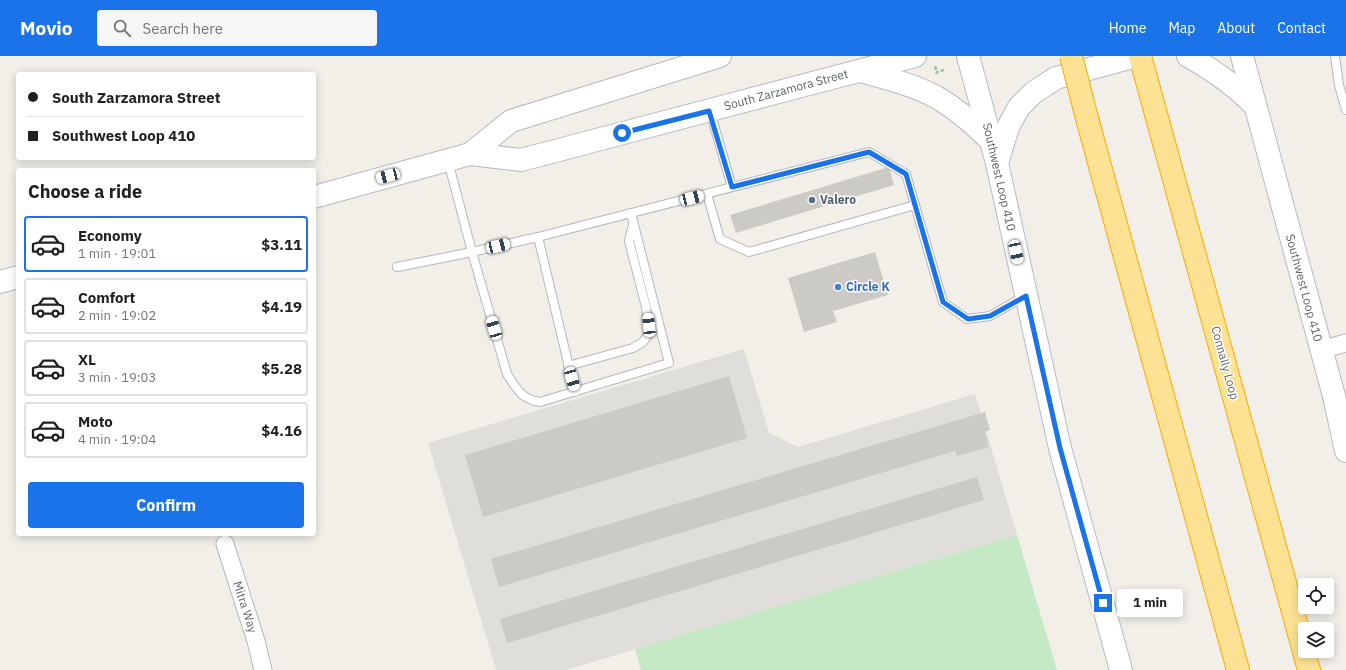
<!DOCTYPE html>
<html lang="en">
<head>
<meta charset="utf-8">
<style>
  body { margin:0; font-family:"IBM Plex Sans",sans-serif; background:#f6f6f6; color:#202124; height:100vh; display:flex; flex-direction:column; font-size:15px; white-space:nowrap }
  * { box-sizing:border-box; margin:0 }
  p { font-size:13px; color:#757577 }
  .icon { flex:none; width:22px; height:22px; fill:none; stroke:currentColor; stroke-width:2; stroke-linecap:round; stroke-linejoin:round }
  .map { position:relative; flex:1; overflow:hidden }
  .drawer { position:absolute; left:16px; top:112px; width:300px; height:368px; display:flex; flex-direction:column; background:#fff; border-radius:4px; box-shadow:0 2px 10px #0003 }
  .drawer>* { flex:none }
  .guide { position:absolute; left:16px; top:16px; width:300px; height:88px; border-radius:4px; box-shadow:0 2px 10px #0003; display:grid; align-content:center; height:88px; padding:0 12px; background:#fff }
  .fabs { position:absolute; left:1298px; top:522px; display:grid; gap:8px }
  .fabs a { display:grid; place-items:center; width:36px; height:36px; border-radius:4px; background:#fff; box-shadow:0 2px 10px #0003; font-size:20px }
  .end { position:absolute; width:18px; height:18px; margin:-9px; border:5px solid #1a73e8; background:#fff; box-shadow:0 0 0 2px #fff }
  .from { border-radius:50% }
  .bubble { position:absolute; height:28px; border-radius:4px; background:#fff; box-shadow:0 2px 10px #0003; font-size:13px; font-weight:700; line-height:28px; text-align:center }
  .car { position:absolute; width:12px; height:24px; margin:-12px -6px; border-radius:5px; box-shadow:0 0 3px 1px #0007; background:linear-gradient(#fff 24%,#345 0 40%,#fff 0 76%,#345 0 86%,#fff 0) }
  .guide b { display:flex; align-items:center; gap:14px; height:38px; font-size:15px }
  .guide b+b { border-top:1px solid #e0e0e0 }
  .guide i { width:10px; height:10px; background:#202124 }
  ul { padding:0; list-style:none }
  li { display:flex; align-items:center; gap:12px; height:56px; margin:0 8px 6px; padding:0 4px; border:2px solid #e0e0e0; border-radius:4px }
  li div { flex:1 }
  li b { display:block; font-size:15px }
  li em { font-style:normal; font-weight:700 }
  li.on { border-color:#1a73e8 }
  li>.icon { width:36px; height:36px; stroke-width:1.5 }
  h2 { padding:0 12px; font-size:18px; line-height:48px }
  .cta { display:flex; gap:8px; margin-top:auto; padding:8px 12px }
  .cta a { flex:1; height:46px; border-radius:4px; background:#1a73e8; color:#fff; font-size:16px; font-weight:700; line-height:46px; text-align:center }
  header { display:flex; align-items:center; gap:24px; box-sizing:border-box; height:56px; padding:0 20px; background:#1a73e8; color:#fff }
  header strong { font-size:19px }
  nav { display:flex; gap:22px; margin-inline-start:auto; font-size:14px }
  .search { width:280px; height:36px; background:#f6f6f6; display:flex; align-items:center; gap:10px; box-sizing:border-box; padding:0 14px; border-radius:4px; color:#757577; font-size:15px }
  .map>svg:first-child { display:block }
  .industrial { fill:#e0deda }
  .green { fill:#c5e8c5 }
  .building { fill:#cccac5 }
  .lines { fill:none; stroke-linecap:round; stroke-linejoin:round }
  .service-casing { stroke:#b5b8bc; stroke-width:10 }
  .minor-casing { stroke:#b5b8bc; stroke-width:19 }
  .secondary-casing { stroke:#b6babf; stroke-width:24 }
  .motorway-casing { stroke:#f9ab00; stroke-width:24 }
  .path { stroke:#9cc7a9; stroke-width:2.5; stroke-dasharray:4 2; stroke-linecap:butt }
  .service { stroke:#fff; stroke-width:8 }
  .minor { stroke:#fff; stroke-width:17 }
  .secondary { stroke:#fff; stroke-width:22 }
  .motorway { stroke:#fde293; stroke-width:22 }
  .motorway-bridge-casing { stroke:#f9ab00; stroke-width:24; stroke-linecap:butt }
  .motorway-bridge { stroke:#fde293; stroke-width:22 }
  .route { stroke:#1a73e8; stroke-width:5 }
  .service-dot { fill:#5c6f8a; stroke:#fff; stroke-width:1.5 }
  .shop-dot { fill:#3f7fe0; stroke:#fff; stroke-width:1.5 }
  .labels { text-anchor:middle; stroke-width:3; stroke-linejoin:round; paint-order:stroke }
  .street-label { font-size:12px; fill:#5f6368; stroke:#fff }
  .service-label { font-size:12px; font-weight:bold; fill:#4e5e75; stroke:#fff; text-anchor:start }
  .shop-label { font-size:12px; font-weight:bold; fill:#366cbe; stroke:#fff; text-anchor:start }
</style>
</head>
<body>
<header>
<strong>Movio</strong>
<div class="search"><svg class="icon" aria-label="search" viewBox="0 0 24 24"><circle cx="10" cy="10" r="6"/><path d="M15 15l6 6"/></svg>Search here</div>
<nav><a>Home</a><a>Map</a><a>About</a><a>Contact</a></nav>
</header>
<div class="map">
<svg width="1346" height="614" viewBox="0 0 1346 614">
  <rect width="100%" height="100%" fill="#f1efe8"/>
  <!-- industrial -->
  <path class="industrial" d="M744 293 769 377 798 391 975 338 1017 479 566 614H496L428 387Z"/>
  <!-- green -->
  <path class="green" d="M1017 479 1057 614H641L635 593Z"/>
  <!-- building -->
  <g class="building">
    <path d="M889 111 894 129 736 177 730 159Z"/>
    <path d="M875 196 888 239 833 255 837 266 804 276 788 222Z"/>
    <path d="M729 320 747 382 483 461 465 399Z"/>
    <path d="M985 356 990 374 985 376 989 391 957 400 955 395 499 531 491 503Z"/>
    <path d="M977 421 984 444 507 587 500 563Z"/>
  </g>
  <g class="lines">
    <defs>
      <g id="service">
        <path d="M1335 0 1339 29 1346 54"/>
        <path d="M710 55 732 131"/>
        <path d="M448 105 472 196 538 181 869 96 906 118 943 246 967 263 990 260 1025 240"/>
        <path d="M707 138 720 183 749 196 915 149"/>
        <path d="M538 181 575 336"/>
        <path d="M397 211 472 196 507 318C517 333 521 343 540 346L669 307 631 157"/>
        <path d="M568 310 633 292 643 286 649 277 646 251 629 185 633 169"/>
      </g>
      <g id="minor">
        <path d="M1321 294 1346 287"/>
        <path d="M225 488 256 585 263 614"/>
      </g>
      <g id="secondary">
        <path d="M968 0 997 107 1060 392 1121 614"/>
        <path d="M1188 0C1213 14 1235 29 1255 50"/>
        <path d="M1242 0 1334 340 1346 395"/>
        <path d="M860 15C885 22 912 28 936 41 957 53 974 68 991 85"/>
        <path d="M470 98 511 65 720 0"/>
        <path d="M997 107 1008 71 1019 51 1033 37 1056 22 1137 0"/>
        <path d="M314 141 470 98 521 104 915 0"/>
        <path d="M0 226 18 221"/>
      </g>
      <g id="motorway">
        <path d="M1140 0 1309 614"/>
        <path d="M1088 66 1238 614"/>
      </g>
    </defs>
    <!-- service casing -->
    <use href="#service" class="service-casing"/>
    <!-- minor casing -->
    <use href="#minor" class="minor-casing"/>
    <!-- secondary casing -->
    <use href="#secondary" class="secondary-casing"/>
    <!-- motorway casing -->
    <use href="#motorway" class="motorway-casing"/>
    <!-- path -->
    <g class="path">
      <path d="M935 10 937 16"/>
      <path d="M936 18 937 16 944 14"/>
    </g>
    <!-- service -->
    <use href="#service" class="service"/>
    <!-- minor -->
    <use href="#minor" class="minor"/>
    <!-- secondary -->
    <use href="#secondary" class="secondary"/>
    <!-- motorway -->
    <use href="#motorway" class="motorway"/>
    <defs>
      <path id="motorway-bridge" d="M1071 0 1088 66"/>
    </defs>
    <!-- motorway-bridge casing -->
    <use href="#motorway-bridge" class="motorway-bridge-casing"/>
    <!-- motorway-bridge -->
    <use href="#motorway-bridge" class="motorway-bridge"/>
  </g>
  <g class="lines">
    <!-- route -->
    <path class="route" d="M622 77 709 55 732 131 869 96 906 118 943 246 968 263 990 260 1026 240 1060 392 1103 547"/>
  </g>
  <!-- markers -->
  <circle class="service-dot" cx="812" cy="144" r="4"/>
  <circle class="shop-dot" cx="838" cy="231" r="4"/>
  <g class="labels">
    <!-- street labels -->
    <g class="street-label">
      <text transform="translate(786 34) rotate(-15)" y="4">South Zarzamora Street</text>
      <text transform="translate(999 121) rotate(77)" y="4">Southwest Loop 410</text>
      <text transform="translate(1304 232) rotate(75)" y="4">Southwest Loop 410</text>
      <text transform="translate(1225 307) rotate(75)" y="4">Connally Loop</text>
      <text transform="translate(245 551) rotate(72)" y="4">Mitra Way</text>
    </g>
    <!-- service labels -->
    <g class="service-label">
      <text x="820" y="148">Valero</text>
    </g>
    <!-- shop labels -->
    <g class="shop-label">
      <text x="846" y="235">Circle K</text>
    </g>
  </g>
</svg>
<div class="fabs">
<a><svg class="icon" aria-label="locate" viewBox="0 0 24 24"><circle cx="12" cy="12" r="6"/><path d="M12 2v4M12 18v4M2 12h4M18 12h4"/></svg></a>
<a><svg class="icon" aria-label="layers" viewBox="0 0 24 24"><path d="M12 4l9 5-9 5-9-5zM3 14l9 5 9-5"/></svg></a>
</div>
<i class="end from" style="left:622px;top:77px"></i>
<i class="end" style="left:1103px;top:547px"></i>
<div class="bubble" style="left:1117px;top:533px;width:66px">1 min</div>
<i class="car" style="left:388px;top:120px;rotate:255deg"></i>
<i class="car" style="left:692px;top:142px;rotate:76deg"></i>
<i class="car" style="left:498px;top:190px;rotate:77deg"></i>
<i class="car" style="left:1016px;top:196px;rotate:168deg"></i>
<i class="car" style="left:649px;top:269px;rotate:354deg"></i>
<i class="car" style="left:494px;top:272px;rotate:344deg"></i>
<i class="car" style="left:572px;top:323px;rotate:164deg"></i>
<div class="guide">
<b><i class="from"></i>South Zarzamora Street</b>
<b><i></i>Southwest Loop 410</b>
</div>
<section class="drawer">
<h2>Choose a ride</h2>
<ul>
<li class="on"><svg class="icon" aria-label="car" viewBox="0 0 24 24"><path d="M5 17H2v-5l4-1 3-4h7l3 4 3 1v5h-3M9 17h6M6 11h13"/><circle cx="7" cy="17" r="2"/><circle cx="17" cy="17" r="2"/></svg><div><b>Economy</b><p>1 min · 19:01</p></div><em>$3.11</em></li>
<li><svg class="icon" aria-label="car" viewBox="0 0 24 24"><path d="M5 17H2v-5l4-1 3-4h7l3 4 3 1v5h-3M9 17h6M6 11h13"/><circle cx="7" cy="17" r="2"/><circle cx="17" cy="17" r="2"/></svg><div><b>Comfort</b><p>2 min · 19:02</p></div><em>$4.19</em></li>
<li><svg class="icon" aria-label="car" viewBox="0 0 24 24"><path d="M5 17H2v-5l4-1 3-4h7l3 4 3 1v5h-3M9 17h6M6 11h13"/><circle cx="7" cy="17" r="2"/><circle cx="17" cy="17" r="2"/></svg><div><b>XL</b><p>3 min · 19:03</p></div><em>$5.28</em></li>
<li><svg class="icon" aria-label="car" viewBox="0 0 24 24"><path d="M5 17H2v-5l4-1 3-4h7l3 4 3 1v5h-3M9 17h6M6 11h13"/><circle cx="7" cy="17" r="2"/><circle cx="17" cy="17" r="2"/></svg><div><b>Moto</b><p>4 min · 19:04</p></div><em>$4.16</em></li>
</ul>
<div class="cta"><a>Confirm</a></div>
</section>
</div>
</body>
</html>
